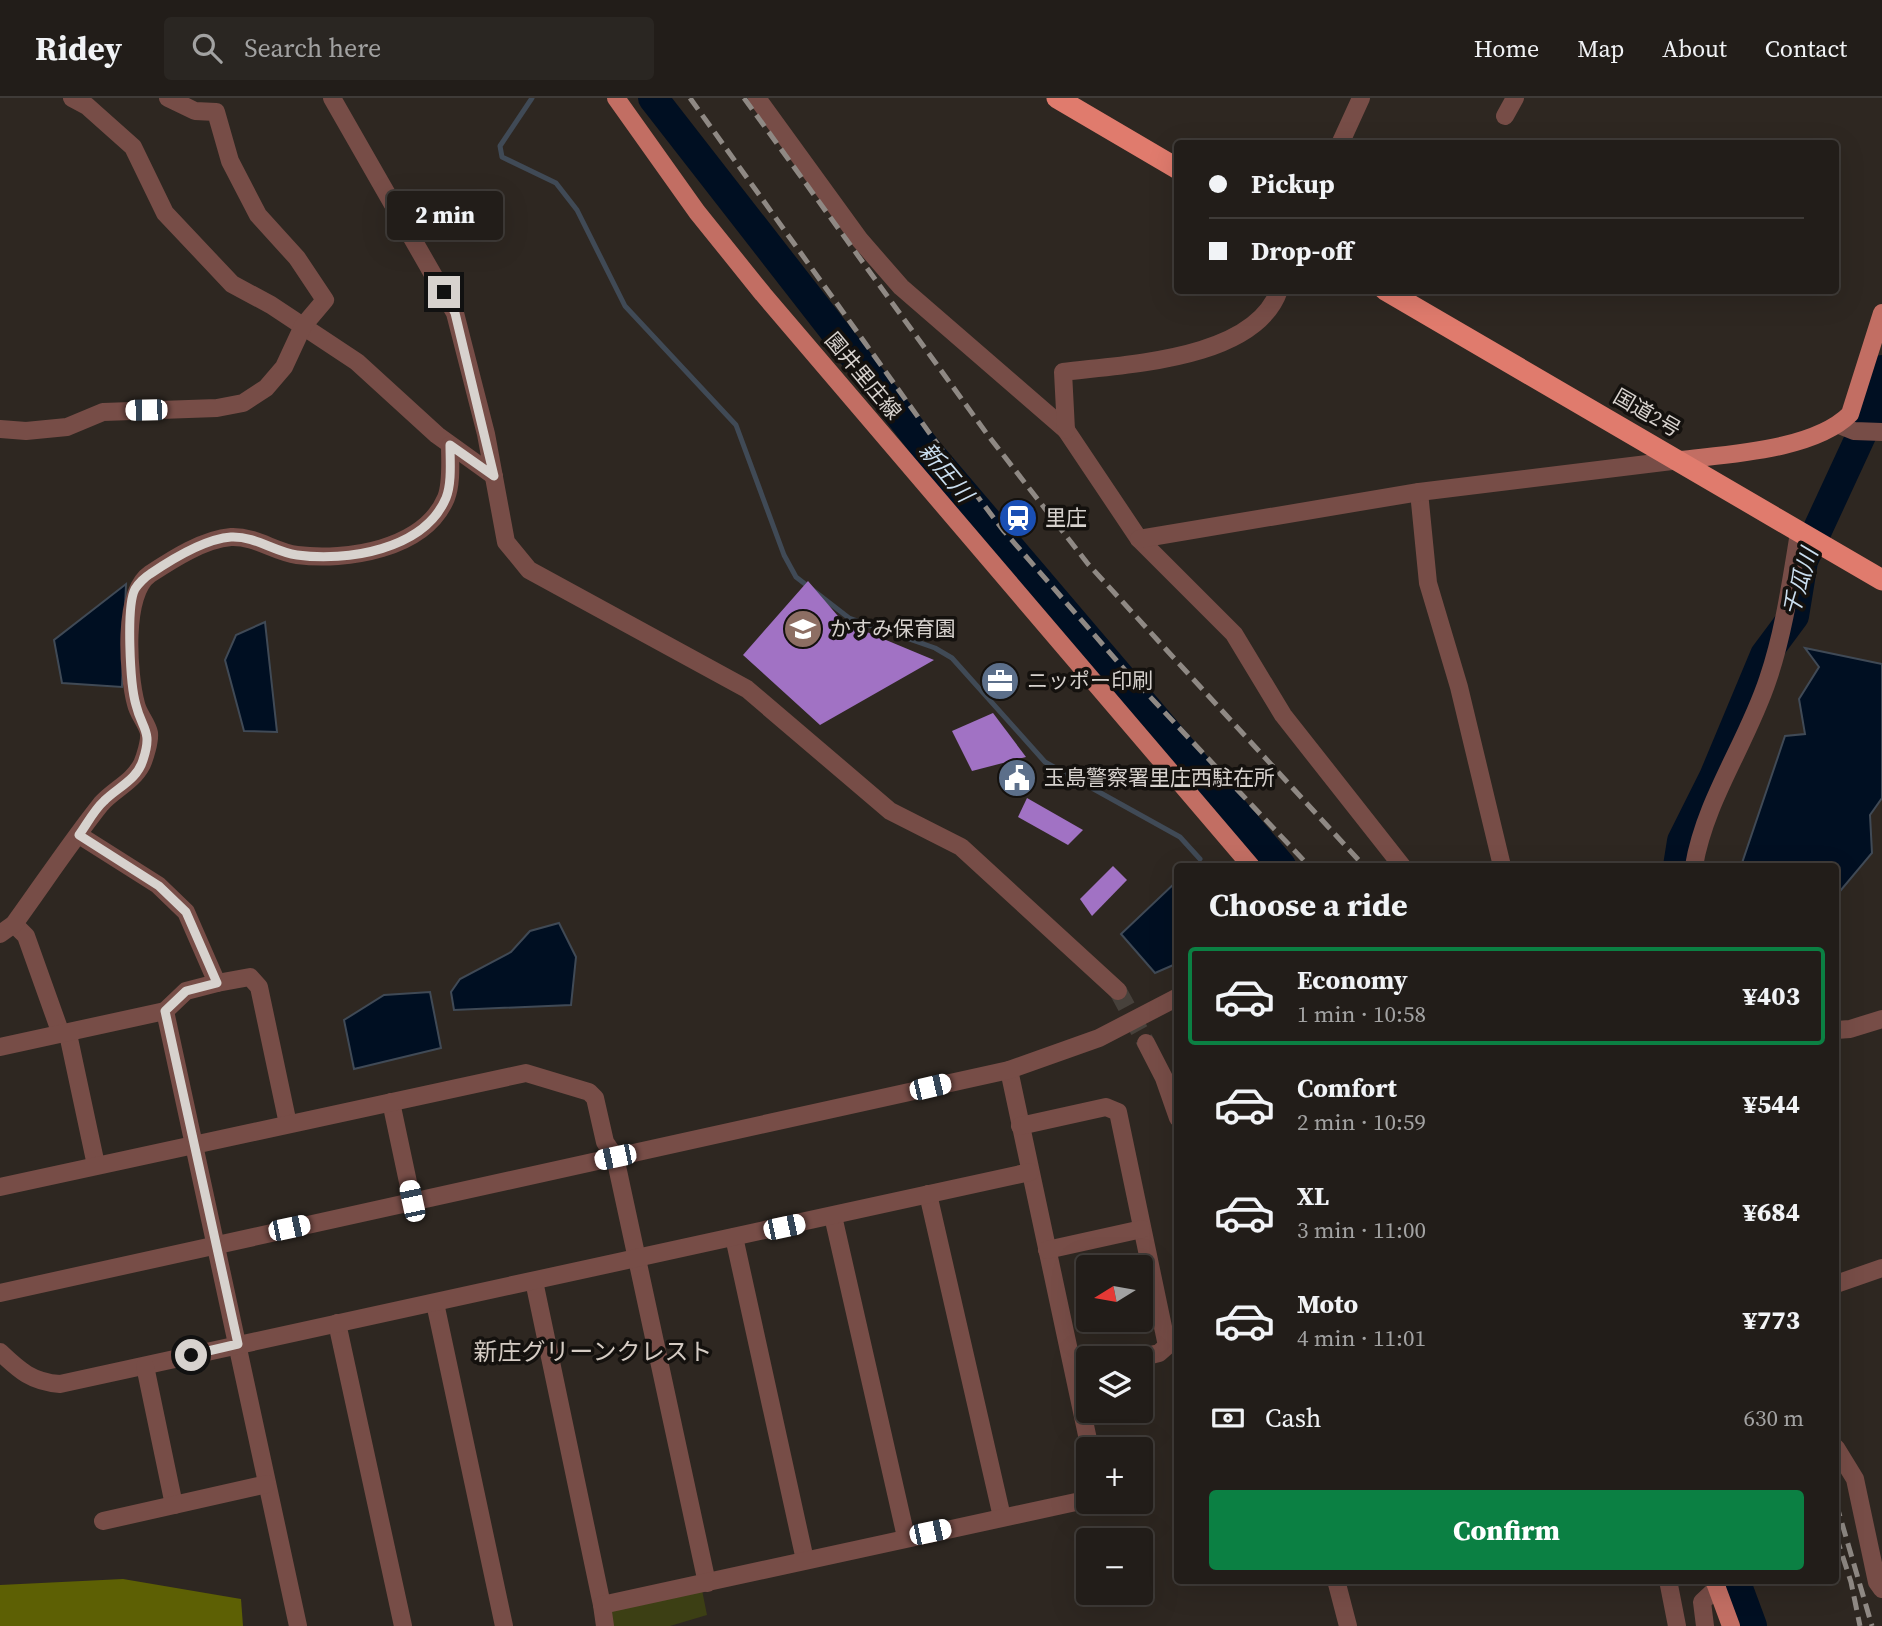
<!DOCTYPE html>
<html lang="en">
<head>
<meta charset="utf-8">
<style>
  body { margin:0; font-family:"Source Serif 4","Noto Sans JP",serif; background:#2a2622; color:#f1f3f6; height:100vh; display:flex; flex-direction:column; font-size:26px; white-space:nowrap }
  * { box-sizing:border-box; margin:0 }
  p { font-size:23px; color:#a2a2a2 }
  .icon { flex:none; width:38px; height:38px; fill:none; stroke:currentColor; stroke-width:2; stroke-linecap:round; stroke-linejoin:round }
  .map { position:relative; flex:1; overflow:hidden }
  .details { position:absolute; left:1174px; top:765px; width:665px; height:721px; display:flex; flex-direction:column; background:#221d19; border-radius:7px; box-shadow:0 7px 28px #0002,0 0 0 2px #3f3b38 }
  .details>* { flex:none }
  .top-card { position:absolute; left:1174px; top:42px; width:665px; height:154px; border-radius:7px; box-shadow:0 7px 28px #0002,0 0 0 2px #3f3b38; display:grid; align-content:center; height:154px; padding:0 35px; background:#221d19 }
  .needle { width:46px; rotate:259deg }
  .buttons { position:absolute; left:1076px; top:1157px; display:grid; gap:14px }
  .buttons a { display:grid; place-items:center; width:77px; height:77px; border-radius:7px; background:#221d19; box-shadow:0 7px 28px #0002,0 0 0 2px #3f3b38; font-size:35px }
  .end { position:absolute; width:32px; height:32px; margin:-16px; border:9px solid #d7d2ce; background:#111; box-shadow:0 0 0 4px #111 }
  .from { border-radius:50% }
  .bubble { position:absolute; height:49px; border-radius:7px; background:#221d19; box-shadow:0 7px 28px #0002,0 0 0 2px #3f3b38; font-size:23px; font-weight:800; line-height:49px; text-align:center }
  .car { position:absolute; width:21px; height:42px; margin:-21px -10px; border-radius:9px; box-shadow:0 0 5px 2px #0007; background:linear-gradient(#fff 24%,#345 0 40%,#fff 0 76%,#345 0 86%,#fff 0) }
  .top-card b { display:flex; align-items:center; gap:24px; height:66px; font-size:26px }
  .top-card b+b { border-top:2px solid #3f3b38 }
  .top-card i { width:18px; height:18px; background:#f1f3f6 }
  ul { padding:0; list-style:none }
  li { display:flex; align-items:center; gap:21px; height:98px; margin:0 14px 10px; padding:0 21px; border:4px solid transparent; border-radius:7px }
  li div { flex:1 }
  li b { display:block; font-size:26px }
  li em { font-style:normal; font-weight:800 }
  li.active { border-color:#0b8043 }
  li>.icon { width:63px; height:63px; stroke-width:1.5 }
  h2 { padding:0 35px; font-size:32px; line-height:84px }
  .pay { display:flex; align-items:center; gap:18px; height:77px; padding:0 35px; font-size:26px }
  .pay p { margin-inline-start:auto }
  .button { display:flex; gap:14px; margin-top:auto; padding:14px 35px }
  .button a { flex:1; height:80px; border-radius:7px; background:#0b8043; color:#fff; font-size:28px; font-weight:800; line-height:80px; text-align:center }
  header { display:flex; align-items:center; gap:42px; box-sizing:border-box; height:98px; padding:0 35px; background:#221d19; border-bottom:2px solid #3f3b38 }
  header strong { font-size:33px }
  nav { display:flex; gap:38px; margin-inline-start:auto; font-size:24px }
  .search { width:490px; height:63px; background:#2a2622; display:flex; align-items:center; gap:18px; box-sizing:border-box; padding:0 24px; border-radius:7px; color:#a2a2a2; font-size:26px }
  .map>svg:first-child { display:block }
  .green { fill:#3c3f14 }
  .forest { fill:#5d6004 }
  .water { fill:#000f22; stroke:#404a56; stroke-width:2 }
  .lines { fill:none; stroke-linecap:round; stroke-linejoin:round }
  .stream { stroke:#404a56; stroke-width:5 }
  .river { stroke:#000f22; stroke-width:30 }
  .building { fill:#a172c4 }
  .minor-tunnel { stroke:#47413b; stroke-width:18; stroke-dasharray:18 9; stroke-linecap:butt }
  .minor { stroke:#774d47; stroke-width:18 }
  .major { stroke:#c26e63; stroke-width:18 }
  .highway { stroke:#e07b6d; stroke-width:21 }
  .rail { stroke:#8f8984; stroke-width:5; stroke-dasharray:14 7; stroke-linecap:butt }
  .route { stroke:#d7d2ce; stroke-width:9 }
  .labels { text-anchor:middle; stroke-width:7; stroke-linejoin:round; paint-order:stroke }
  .street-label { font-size:21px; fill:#d7d2ce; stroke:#14110e }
  .poi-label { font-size:21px; fill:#d7d2ce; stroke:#14110e; text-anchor:start }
  .water-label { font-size:23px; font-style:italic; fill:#cadeef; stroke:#14110e }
  .quarter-label { font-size:24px; fill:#d5ccc4; stroke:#14110e }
</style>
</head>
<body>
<header>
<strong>Ridey</strong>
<div class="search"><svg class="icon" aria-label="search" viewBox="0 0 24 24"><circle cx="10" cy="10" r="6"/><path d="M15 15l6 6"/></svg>Search here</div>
<nav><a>Home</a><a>Map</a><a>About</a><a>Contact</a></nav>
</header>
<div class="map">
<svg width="1882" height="1528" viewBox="0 0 1882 1528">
  <rect width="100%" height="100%" fill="#2e2721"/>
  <!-- green -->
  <path class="green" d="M702 1492 707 1517 670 1528H612V1511Z"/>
  <!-- forest -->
  <path class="forest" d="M123 1481 241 1501 243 1528H0V1487Z"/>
  <!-- water -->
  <g class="water">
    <path d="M126 486 122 589 62 585 54 542Z"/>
    <path d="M265 524 277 634 244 633 225 562 236 537Z"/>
    <path d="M1805 550 1882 566V700L1870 717 1872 755 1836 798V768H1741L1785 638 1805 636 1799 601 1819 569Z"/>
    <path d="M1178 782V865L1155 875 1121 836Z"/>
    <path d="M559 825 576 859 571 907 454 912 451 894 460 881 511 854 530 833Z"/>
    <path d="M430 894 441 950 354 971 344 922 384 897Z"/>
  </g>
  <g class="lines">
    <!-- stream -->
    <path class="stream" d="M532 0 500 48 502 59 556 85 577 112 625 208 736 327 784 457 796 479 849 520 935 550 952 560 1045 664 1180 739 1200 761"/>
    <!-- river -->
    <g class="river">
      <path d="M653 0 931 357 1281 768"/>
      <path d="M1678 768 1682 743 1714 679 1765 557 1794 518 1803 463 1865 329 1882 272"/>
      <path d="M1735 1482 1752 1528"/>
    </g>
  </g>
  <!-- building -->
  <g class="building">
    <path d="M808 483 849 531 862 532 934 562 820 627 743 557Z"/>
    <path d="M993 615 1026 659 972 673 952 633Z"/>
    <path d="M1027 700 1083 732 1068 747 1018 719Z"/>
    <path d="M1113 768 1127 782 1092 818 1080 801Z"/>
  </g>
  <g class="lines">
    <!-- minor-tunnel -->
    <path class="minor-tunnel" d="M1118 893 1146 945"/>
    <!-- minor -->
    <g class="minor">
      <path d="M72 0 87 8 133 49 165 115 232 186 271 207 357 264 437 337 494 378"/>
      <path d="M332 0 455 215 486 336 506 444 529 472 747 591 890 713 961 749 1118 893"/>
      <path d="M757 0 860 142 901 189 1066 332 1139 441 1234 536 1283 617 1402 768"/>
      <path d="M1505 18 1515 0"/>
      <path d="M1340 46 1361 0"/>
      <path d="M1839 327 1854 333 1882 334"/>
      <path d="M0 331 26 333 67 329 103 314 217 310 243 305 266 290 284 269 303 228 325 202 297 160 258 117 230 63 216 14 195 13 168 0"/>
      <path d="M1066 332 1063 274C1126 266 1255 262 1279 192"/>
      <path d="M1419 394 1428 485 1459 589 1502 768"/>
      <path d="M1139 441 1419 394 1680 362"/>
      <path d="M79 737 158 787 186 814 217 885 186 893 165 913"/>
      <path d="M1694 768C1705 702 1747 645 1768 581 1784 534 1791 483 1799 435"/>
      <path d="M14 826 26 838 61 936"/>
      <path d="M0 836 14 826C43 786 70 745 101 706 114 691 132 685 142 666 145 659 150 643 149 635 147 625 138 616 136 606 128 576 122 495 150 476 173 461 204 441 231 439 256 438 274 454 297 457 346 463 424 452 446 400 452 385 450 363 450 347"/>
      <path d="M217 885 250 879 259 889 288 1026"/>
      <path d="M1836 932 1850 931 1882 921"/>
      <path d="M68 936 96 1067"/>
      <path d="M1146 945 1164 980 1178 1020"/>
      <path d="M0 949 165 913 298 1528"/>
      <path d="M1009 972 1090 1351"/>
      <path d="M391 1004 412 1103"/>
      <path d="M1020 1028 1106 1009 1118 1014 1167 1248 1159 1255 1139 1260"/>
      <path d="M0 1089 526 975 589 994 595 1000 605 1044 615 1059 707 1485"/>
      <path d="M928 1096 1002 1419"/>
      <path d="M833 1118 906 1439"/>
      <path d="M734 1139 805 1462"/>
      <path d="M1047 1152 1142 1131"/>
      <path d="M534 1183 602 1507"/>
      <path d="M1836 1186 1882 1170"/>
      <path d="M0 1195 1009 972 1099 940 1178 899"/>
      <path d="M435 1205 504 1528"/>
      <path d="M337 1225 403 1528"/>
      <path d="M0 1254C20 1273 32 1284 60 1286L1030 1074"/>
      <path d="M145 1268 174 1407"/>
      <path d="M1836 1350 1855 1381 1877 1484 1882 1491"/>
      <path d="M103 1423 267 1386"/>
      <path d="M1336 1482 1348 1528"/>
      <path d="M1668 1482 1677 1528"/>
      <path d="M605 1528 602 1507 1085 1402 1088 1397"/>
      <path d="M1705 1528 1702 1504 1717 1490"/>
    </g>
    <!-- major -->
    <g class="major">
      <path d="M616 0 697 114 763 196 1251 768"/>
      <path d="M1680 362C1729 356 1814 352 1850 316L1882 215"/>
      <path d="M1714 1482 1731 1528"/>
    </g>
    <!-- highway -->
    <g class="highway">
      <path d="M1057 0 1178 71"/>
      <path d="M1385 192 1882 482"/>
    </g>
    <!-- rail -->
    <g class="rail">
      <path d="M690 0 933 340 1003 432 1124 571 1309 768"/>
      <path d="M744 0 987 336 1088 466 1364 768"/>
      <path d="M1836 1405 1872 1528"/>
      <path d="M1836 1438 1851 1484 1860 1528"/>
    </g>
  </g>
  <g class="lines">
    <!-- route -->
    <path class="route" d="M191 1257 238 1246 165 913 186 893 217 885 186 814 159 788 79 737C87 726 94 712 104 703 118 689 137 682 143 662 153 632 142 632 136 607 130 587 126 508 135 491 138 486 145 479 150 476 172 461 204 441 231 439 256 438 274 454 297 457 346 464 424 452 446 400 452 385 450 363 450 347L494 378 455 215 444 194"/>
  </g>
  <!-- icons -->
  <defs>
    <symbol id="station-disc" viewBox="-11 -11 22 22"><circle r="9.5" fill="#1a4fb4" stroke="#14110e"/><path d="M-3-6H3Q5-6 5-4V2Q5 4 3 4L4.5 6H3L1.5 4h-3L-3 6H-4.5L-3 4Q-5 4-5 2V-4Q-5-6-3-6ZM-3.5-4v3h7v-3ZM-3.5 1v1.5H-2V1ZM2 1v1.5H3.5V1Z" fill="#fff"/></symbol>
    <symbol id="school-disc" viewBox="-11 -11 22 22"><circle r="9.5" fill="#8d6e63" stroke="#14110e"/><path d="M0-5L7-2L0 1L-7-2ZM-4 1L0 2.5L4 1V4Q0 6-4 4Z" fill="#fff"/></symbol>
    <symbol id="office-disc" viewBox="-11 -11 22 22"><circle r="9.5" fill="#5c6f8a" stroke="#14110e"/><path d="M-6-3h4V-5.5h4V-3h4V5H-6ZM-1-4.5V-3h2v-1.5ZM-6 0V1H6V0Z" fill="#fff"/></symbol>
    <symbol id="civic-disc" viewBox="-11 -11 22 22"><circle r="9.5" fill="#5c6f8a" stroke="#14110e"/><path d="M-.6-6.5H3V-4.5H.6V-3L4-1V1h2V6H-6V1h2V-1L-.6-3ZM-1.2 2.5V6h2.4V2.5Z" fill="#fff"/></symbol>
  </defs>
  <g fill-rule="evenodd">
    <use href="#station-disc" x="996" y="398" width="44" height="44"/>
    <use href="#school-disc" x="781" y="509" width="44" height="44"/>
    <use href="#office-disc" x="978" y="561" width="44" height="44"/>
    <use href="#civic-disc" x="995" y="658" width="44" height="44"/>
  </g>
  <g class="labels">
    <!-- street labels -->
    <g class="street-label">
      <text transform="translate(863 278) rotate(50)" y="7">園井里庄線</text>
      <text transform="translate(1647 315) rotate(30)" y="7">国道2号</text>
    </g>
    <!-- poi labels -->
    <g class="poi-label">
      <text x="1045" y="427">里庄</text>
      <text x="830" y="538">かすみ保育園</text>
      <text x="1027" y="590">ニッポー印刷</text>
      <text x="1044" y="687">玉島警察署里庄西駐在所</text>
    </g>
    <!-- water labels -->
    <g class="water-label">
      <text transform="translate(946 374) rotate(50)" y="8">新圧川</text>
      <text transform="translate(1800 484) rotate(-73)" y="8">千瓜川</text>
    </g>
    <!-- quarter labels -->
    <g class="quarter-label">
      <text x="593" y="1262">新庄グリーンクレスト</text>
    </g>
  </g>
</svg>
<div class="buttons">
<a><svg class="needle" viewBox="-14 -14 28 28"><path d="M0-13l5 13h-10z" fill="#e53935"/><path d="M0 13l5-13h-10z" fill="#a2a2a2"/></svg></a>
<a><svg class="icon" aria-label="layers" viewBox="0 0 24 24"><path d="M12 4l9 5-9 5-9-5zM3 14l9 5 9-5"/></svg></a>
<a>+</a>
<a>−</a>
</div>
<i class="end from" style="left:191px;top:1257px"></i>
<i class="end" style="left:444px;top:194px"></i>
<div class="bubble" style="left:387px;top:93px;width:116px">2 min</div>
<i class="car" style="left:146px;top:312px;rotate:269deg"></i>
<i class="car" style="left:930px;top:989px;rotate:77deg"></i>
<i class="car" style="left:615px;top:1059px;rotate:258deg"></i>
<i class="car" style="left:412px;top:1103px;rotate:348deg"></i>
<i class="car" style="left:784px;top:1129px;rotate:78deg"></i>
<i class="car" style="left:289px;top:1130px;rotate:78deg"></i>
<i class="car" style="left:930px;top:1434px;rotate:78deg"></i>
<div class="top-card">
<b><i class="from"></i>Pickup</b>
<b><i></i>Drop-off</b>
</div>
<section class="details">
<h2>Choose a ride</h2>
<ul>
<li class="active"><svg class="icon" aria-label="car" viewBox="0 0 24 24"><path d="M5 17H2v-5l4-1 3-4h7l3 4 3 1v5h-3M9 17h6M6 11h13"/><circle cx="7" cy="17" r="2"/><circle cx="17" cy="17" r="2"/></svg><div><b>Economy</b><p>1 min · 10:58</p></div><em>¥403</em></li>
<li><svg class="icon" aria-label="car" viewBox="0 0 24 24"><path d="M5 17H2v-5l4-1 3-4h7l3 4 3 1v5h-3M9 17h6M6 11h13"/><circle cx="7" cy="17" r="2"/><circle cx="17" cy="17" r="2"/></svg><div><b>Comfort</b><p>2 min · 10:59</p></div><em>¥544</em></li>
<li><svg class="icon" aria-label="car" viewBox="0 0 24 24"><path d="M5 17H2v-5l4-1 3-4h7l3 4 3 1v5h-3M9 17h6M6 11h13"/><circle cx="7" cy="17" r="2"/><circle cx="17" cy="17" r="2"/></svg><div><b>XL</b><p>3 min · 11:00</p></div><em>¥684</em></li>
<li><svg class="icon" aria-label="car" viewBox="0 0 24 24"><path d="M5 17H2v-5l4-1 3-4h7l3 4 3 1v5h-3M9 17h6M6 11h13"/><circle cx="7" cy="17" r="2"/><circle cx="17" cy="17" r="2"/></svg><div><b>Moto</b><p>4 min · 11:01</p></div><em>¥773</em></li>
</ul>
<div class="pay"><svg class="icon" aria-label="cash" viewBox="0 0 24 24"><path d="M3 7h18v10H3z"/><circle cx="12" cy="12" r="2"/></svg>Cash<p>630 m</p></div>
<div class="button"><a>Confirm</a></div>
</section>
</div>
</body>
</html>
